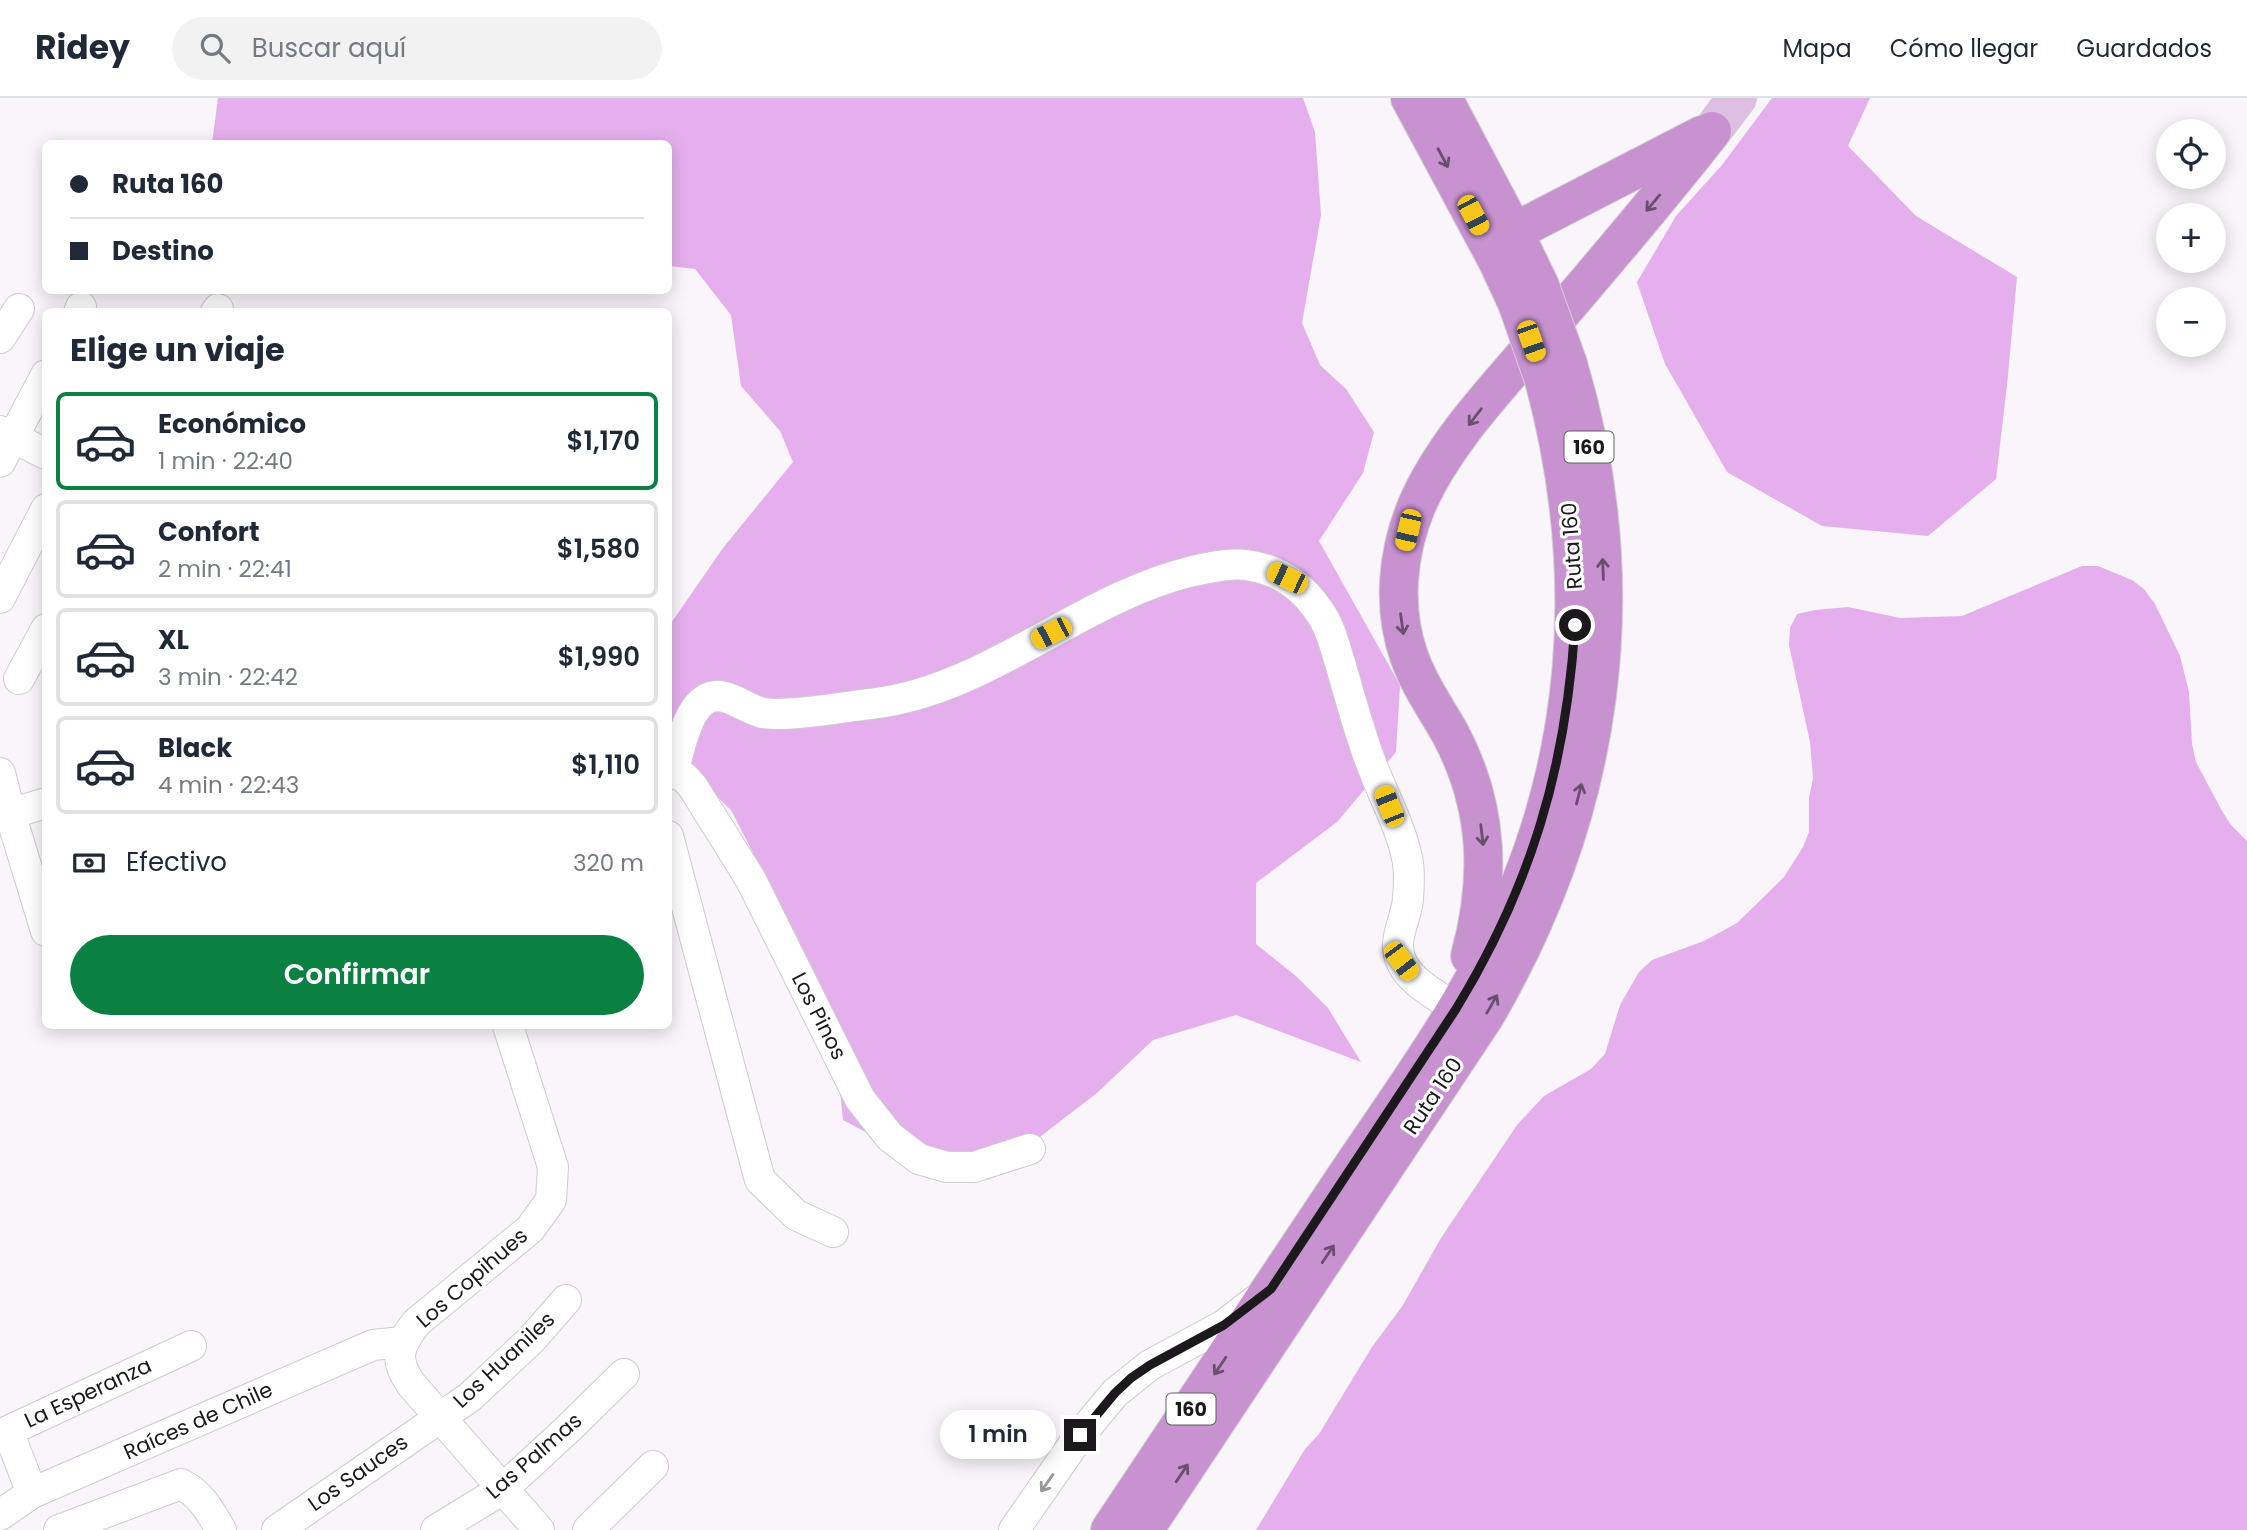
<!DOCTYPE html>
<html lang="es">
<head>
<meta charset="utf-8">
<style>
  body { margin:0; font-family:Poppins,sans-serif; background:#f2f2f3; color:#1f2937; height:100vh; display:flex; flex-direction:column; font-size:26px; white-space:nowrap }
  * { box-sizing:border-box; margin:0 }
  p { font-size:23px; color:#747a83 }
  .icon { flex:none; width:38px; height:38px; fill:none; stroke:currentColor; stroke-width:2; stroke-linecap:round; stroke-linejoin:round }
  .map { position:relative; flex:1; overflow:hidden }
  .side { position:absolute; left:42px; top:210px; width:630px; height:721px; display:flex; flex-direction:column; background:#fff; border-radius:10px; box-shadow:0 4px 18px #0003 }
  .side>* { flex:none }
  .hud { position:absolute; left:42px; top:42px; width:630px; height:154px; border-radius:10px; box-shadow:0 4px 18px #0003; display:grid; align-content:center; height:154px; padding:0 28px; background:#fff }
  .tools { position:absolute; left:2156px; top:21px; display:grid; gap:14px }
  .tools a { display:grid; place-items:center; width:70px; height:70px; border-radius:50%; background:#fff; box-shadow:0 4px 18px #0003; font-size:35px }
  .end { position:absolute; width:32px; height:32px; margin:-16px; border:9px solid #1c191c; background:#fff; box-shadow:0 0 0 4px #fff }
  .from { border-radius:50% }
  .bubble { position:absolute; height:49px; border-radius:24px; background:#fff; box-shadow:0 4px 18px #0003; font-size:23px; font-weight:600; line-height:49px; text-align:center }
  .car { position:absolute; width:21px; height:42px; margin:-21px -10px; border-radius:9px; box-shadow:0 0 5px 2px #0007; background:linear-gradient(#f5c518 24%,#345 0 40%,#f5c518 0 76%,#345 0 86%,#f5c518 0) }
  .hud b { display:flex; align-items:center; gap:24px; height:66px; font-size:26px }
  .hud b+b { border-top:2px solid #e0e1e3 }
  .hud i { width:18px; height:18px; background:#1f2937 }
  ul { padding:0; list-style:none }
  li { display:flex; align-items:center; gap:21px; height:98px; margin:0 14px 10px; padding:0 14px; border:4px solid #e0e1e3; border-radius:10px }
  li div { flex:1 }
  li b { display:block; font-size:26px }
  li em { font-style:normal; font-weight:600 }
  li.active { border-color:#0b8043 }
  li>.icon { width:63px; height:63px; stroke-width:1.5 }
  h2 { padding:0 28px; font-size:32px; line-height:84px }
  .pay { display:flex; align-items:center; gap:18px; height:77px; padding:0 28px; font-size:26px }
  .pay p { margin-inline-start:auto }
  .button { display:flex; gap:14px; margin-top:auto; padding:14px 28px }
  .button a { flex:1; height:80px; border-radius:42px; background:#0b8043; color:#fff; font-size:28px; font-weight:600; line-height:80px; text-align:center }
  header { display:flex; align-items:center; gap:42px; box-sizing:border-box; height:98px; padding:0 35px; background:#fff; border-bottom:2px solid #e0e1e3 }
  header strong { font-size:33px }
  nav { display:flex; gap:38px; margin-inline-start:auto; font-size:24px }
  .search { width:490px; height:63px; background:#f2f2f3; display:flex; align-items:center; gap:18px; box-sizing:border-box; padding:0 24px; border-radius:38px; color:#747a83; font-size:26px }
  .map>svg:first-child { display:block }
  .green { fill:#e5afee }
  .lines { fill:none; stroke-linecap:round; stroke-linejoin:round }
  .minor-casing { stroke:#d0cad1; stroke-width:32 }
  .major-casing { stroke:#d2d1d2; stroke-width:40 }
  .highway-casing { stroke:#d2d1d2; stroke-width:40 }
  .minor { stroke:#fff; stroke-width:30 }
  .major { stroke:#debee3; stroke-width:38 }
  .highway { stroke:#c892d1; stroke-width:38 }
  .highway-bridge-casing { stroke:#d2d1d2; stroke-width:40; stroke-linecap:butt }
  .highway-bridge { stroke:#c892d1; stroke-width:38 }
  .oneway { stroke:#694f6d }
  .oneway2 { stroke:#999899 }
  .route { stroke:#1c191c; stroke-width:9 }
  .labels { text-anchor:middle; stroke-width:6; stroke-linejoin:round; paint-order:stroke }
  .shield { fill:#fff; stroke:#605e60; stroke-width:2 }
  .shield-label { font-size:19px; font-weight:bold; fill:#1c191c }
  .street-label { font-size:21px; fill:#1c191c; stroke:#fff }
</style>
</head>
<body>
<header>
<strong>Ridey</strong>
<div class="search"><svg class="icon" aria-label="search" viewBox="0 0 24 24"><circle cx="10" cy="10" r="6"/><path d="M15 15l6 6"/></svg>Buscar aquí</div>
<nav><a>Mapa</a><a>Cómo llegar</a><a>Guardados</a></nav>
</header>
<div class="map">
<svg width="2247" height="1432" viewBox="0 0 2247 1432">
  <rect width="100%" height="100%" fill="#faf4fb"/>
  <!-- green -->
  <g class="green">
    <path d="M218 0H1303L1315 34 1321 117 1302 225 1320 267 1346 291 1374 334 1363 375 1319 443 1400 587 1396 654 1337 724 1256 785V846L1297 879 1328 910 1361 964 1236 917 1153 942 1097 995 993 1075 911 1058 843 1022 838 972 768 784 731 712 688 671 669 642V528L723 450 793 364 780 333 741 288 731 217 695 171 669 168 668 46H212Z"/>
    <path d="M1772 0H1870L1848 48 1916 118 2017 179 2007 287 1996 381 1928 438 1822 428 1727 374 1665 266 1637 184 1676 118 1722 67Z"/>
    <path d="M2082 468H2098L2132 482 2144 491 2155 506 2180 558 2189 594 2192 646 2196 664 2222 713 2231 727 2247 743V1432H1256L1305 1351 1319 1336 1372 1249 1403 1207 1441 1140 1517 1027 1544 998 1591 971 1605 956 1620 907 1639 874 1652 862 1704 843 1737 825 1784 779 1803 749 1809 734V700L1813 680 1810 644 1789 547 1790 530 1797 516 1815 512 1848 509 1900 520 1962 518Z"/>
  </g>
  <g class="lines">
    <defs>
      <g id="minor">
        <path d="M79 214 81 209"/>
        <path d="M216 214 218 211"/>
        <path d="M0 240 19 211"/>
        <path d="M0 333 46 356"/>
        <path d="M0 364 46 277"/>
        <path d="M0 500 46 411"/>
        <path d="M19 581 46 531"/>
        <path d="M668 673 684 679 693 689 751 782 860 1001 890 1039 919 1061 947 1069H974L1030 1051"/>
        <path d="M0 675 10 715 46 833"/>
        <path d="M673 675C680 651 689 590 724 599 738 602 749 612 763 615 789 619 842 609 870 606 988 593 1079 500 1193 473 1212 469 1233 464 1252 468 1280 473 1303 489 1319 513 1331 529 1335 550 1341 568 1350 600 1359 633 1371 665 1382 695 1401 729 1407 760 1410 772 1409 788 1408 801 1406 823 1391 843 1402 865 1412 885 1438 898 1456 911"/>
        <path d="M0 719 46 705"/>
        <path d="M668 738 760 1082 796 1117 833 1134"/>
        <path d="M508 928 553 1069 551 1102 530 1131 416 1225C399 1248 393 1260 411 1286L539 1432"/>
        <path d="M32 1395 8 1333 191 1248"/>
        <path d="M0 1417 32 1395 373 1247 402 1244"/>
        <path d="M59 1432 181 1386C201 1396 210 1413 221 1432"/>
        <path d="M277 1432 470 1299 532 1241 566 1202"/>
        <path d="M436 1432 503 1391 569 1330 624 1276"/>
        <path d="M588 1432 653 1368"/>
        <path d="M1014 1432 1080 1337 1115 1295 1150 1267 1224 1227 1255 1203"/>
      </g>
      <path id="major" d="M1712 33 1737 0"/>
      <g id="highway">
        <path d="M1410 0 1497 162 1517 205"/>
        <path d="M1443 0 1514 134 1540 188"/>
        <path d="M1514 134 1702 37"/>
        <path d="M1470 858C1491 781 1489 709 1451 637 1436 610 1419 587 1409 558 1392 510 1397 454 1417 407 1444 345 1495 292 1539 241 1597 173 1657 104 1712 33"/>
        <path d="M1110 1432C1187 1316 1265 1200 1342 1084 1393 1008 1448 933 1490 851 1583 672 1596 476 1544 282"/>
        <path d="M1144 1432 1485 918C1604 714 1636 493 1568 266"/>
      </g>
    </defs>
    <!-- minor casing -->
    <use href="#minor" class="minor-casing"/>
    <!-- major casing -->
    <use href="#major" class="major-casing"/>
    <!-- highway casing -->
    <use href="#highway" class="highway-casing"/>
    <!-- minor -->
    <use href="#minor" class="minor"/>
    <!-- major -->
    <use href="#major" class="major"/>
    <!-- highway -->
    <use href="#highway" class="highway"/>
    <defs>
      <g id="highway-bridge">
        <path d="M1540 188 1568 266"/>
        <path d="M1517 205 1544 282"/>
      </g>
    </defs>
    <!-- highway-bridge casing -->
    <use href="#highway-bridge" class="highway-bridge-casing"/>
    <!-- highway-bridge -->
    <use href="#highway-bridge" class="highway-bridge"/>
  </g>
  <!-- one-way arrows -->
  <defs><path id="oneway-shaft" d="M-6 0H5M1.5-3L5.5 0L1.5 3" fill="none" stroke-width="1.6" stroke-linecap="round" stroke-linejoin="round" transform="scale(1.75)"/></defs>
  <g class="oneway">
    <use href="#oneway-shaft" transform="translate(1443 60) rotate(62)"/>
    <use href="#oneway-shaft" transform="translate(1653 105) rotate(130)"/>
    <use href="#oneway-shaft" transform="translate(1475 319) rotate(127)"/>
    <use href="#oneway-shaft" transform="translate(1603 471) rotate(-92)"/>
    <use href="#oneway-shaft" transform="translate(1402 526) rotate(82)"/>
    <use href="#oneway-shaft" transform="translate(1579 696) rotate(-76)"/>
    <use href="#oneway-shaft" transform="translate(1482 737) rotate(83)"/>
    <use href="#oneway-shaft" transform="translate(1492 906) rotate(-60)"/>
    <use href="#oneway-shaft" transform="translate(1328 1156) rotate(-56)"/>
    <use href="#oneway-shaft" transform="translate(1220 1268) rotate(124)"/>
    <use href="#oneway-shaft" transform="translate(1182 1375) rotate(-56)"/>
  </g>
  <use class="oneway2" href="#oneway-shaft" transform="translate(1047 1385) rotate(125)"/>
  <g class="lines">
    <!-- route -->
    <path class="route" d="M1080 1337 1115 1295 1131 1280 1150 1267 1224 1227 1271 1191 1456 911C1531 788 1566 670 1575 527"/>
  </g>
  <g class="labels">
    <!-- shield labels -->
    <g class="shield">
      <rect x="1564.5" y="333.5" width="49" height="31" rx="5"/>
      <rect x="1166.5" y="1295.5" width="49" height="31" rx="5"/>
    </g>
    <g class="shield-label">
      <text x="1589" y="356">160</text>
      <text x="1191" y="1318">160</text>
    </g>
    <!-- street labels -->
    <g class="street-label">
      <text transform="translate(1572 448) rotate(-94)" y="7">Ruta 160</text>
      <text transform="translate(819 918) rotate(63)" y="7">Los Pinos</text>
      <text transform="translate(1433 998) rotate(-56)" y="7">Ruta 160</text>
      <text transform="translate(472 1180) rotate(-41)" y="7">Los Copihues</text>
      <text transform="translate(504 1262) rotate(-43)" y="7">Los Huaniles</text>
      <text transform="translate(88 1295) rotate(-25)" y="7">La Esperanza</text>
      <text transform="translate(198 1323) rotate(-24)" y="7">Raíces de Chile</text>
      <text transform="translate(534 1358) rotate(-41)" y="7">Las Palmas</text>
      <text transform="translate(358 1375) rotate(-35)" y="7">Los Sauces</text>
    </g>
  </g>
</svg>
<div class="tools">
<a><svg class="icon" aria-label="locate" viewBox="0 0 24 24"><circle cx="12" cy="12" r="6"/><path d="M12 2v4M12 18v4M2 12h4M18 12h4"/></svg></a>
<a>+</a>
<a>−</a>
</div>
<i class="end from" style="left:1575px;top:527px"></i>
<i class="end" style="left:1080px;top:1337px"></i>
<div class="bubble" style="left:940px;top:1312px;width:116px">1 min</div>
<i class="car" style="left:1473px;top:117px;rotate:152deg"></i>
<i class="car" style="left:1531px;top:243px;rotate:161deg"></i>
<i class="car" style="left:1408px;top:432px;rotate:193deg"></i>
<i class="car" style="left:1287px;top:480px;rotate:296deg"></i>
<i class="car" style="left:1051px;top:535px;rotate:243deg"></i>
<i class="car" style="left:1389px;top:708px;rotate:338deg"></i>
<i class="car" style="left:1401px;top:863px;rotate:143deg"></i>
<div class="hud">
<b><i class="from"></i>Ruta 160</b>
<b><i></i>Destino</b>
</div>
<section class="side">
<h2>Elige un viaje</h2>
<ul>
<li class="active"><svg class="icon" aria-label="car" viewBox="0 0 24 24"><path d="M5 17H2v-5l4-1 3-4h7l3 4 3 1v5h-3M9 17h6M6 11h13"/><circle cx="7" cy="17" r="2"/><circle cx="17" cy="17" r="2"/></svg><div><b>Económico</b><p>1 min · 22:40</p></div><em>$1,170</em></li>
<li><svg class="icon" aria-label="car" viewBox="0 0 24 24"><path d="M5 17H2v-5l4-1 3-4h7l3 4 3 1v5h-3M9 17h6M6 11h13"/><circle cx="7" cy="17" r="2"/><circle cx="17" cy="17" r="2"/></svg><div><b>Confort</b><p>2 min · 22:41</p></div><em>$1,580</em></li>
<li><svg class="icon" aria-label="car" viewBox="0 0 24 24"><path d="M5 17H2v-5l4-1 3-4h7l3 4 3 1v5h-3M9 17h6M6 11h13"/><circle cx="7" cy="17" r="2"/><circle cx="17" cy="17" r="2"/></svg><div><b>XL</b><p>3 min · 22:42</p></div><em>$1,990</em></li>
<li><svg class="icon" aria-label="car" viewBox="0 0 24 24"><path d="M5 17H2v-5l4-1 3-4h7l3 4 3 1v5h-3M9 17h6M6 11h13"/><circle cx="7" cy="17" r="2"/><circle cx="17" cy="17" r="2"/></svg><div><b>Black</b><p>4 min · 22:43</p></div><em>$1,110</em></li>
</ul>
<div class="pay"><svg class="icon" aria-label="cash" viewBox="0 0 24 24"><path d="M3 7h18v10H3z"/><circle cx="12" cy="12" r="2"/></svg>Efectivo<p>320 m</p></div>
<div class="button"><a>Confirmar</a></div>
</section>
</div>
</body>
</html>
